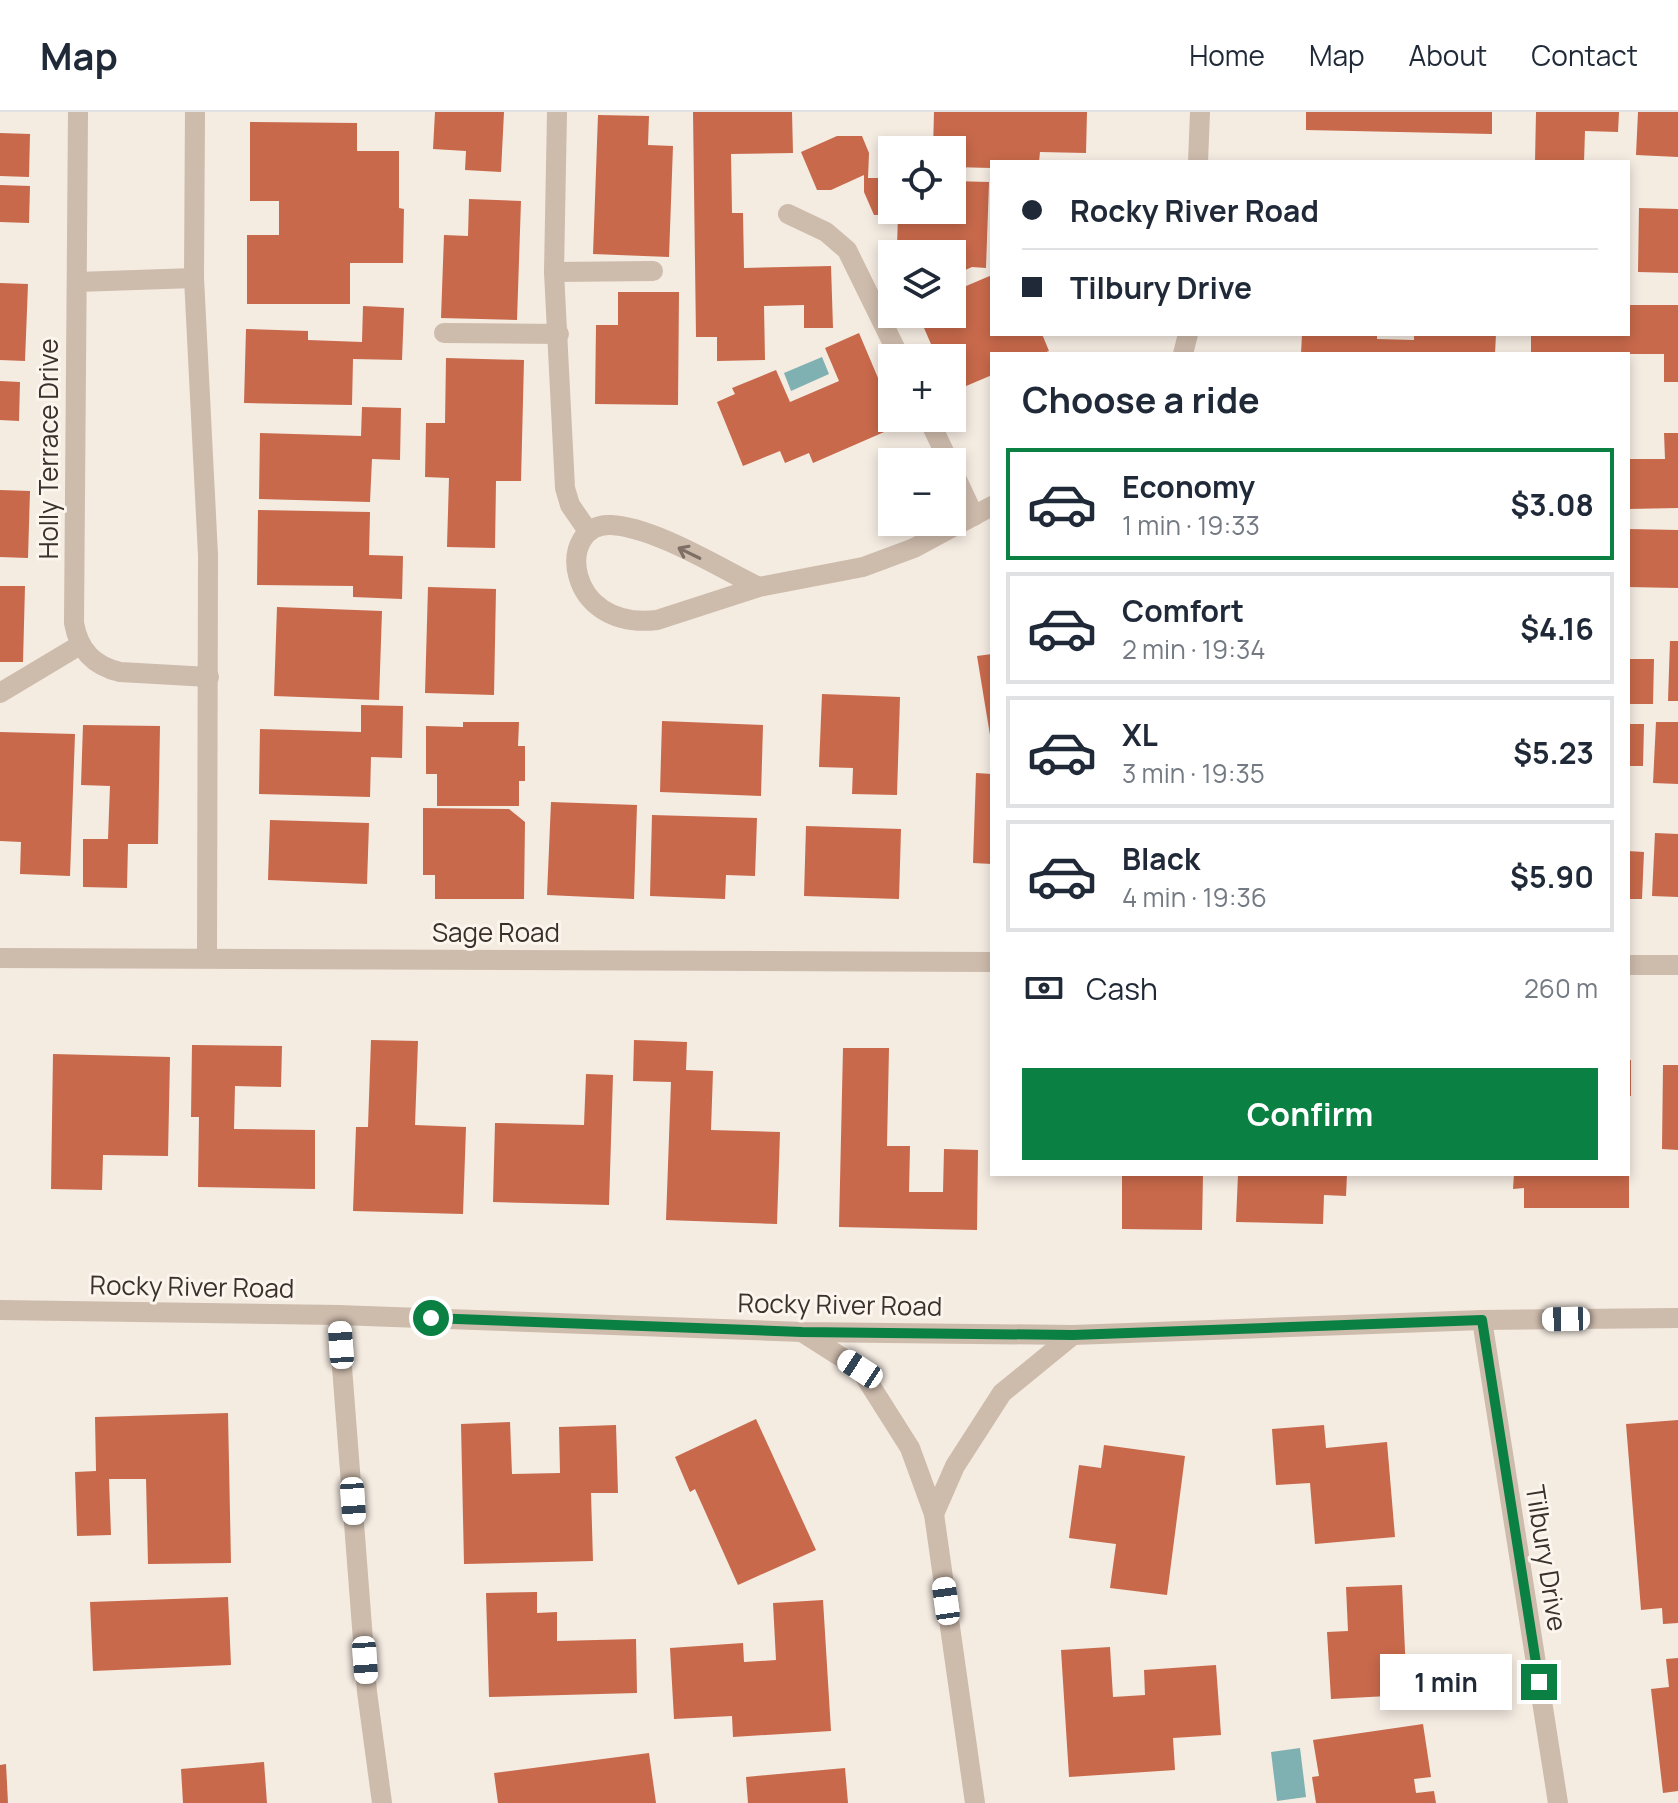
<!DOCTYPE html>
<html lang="en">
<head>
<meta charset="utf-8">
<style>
  body { margin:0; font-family:Manrope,sans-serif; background:#f6f6f7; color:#1f2937; height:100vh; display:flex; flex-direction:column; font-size:30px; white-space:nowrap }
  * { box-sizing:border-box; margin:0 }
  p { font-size:26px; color:#747a83 }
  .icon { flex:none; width:44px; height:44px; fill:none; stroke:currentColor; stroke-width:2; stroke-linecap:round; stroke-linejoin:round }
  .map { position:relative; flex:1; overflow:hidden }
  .drawer { position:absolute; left:990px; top:240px; width:640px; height:824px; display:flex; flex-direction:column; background:#fff; border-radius:0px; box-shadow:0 4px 12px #0003 }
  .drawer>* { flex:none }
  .top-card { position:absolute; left:990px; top:48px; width:640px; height:176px; border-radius:0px; box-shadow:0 4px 12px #0003; display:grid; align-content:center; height:176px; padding:0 32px; background:#fff }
  .tools { position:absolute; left:878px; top:24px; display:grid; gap:16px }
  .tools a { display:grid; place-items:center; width:88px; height:88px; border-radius:0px; background:#fff; box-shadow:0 4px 12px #0003; font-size:40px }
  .end { position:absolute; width:36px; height:36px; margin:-18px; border:10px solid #0b8043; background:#fff; box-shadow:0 0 0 4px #fff }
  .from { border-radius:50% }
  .bubble { position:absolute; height:56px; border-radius:0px; background:#fff; box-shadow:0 4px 12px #0003; font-size:26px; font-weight:700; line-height:56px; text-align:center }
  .car { position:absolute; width:24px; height:48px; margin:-24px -12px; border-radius:10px; box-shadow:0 0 6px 2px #0007; background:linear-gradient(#fff 24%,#345 0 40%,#fff 0 76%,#345 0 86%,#fff 0) }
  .top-card b { display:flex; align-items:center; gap:28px; height:76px; font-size:30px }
  .top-card b+b { border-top:2px solid #e0e1e3 }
  .top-card i { width:20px; height:20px; background:#1f2937 }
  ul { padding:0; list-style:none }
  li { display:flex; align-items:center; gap:24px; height:112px; margin:0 16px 12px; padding:0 16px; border:4px solid #e0e1e3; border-radius:0px }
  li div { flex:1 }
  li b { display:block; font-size:30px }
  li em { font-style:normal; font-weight:700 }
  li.active { border-color:#0b8043 }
  li>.icon { width:72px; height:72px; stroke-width:1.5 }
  h2 { padding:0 32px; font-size:36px; line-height:96px }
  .pay { display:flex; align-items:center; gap:20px; height:88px; padding:0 32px; font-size:30px }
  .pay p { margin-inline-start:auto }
  .cta { display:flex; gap:16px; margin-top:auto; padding:16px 32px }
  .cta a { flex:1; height:92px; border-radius:0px; background:#0b8043; color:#fff; font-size:32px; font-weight:700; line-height:92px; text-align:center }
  header { display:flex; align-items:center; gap:48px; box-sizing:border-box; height:112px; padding:0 40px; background:#fff; border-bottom:2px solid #e0e1e3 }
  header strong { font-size:38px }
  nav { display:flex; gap:44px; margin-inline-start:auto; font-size:28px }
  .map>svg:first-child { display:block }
  .water { fill:#7fb0b2 }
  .building { fill:#c8694b }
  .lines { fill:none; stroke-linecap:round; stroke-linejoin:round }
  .minor { stroke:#cdbbac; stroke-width:20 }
  .oneway { stroke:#7d6f65 }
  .route { stroke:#0b8043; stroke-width:10 }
  .labels { text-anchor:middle; stroke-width:6; stroke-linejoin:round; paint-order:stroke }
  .street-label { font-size:26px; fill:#3b302b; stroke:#fbf5ee }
</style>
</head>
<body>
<header>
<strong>Map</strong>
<nav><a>Home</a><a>Map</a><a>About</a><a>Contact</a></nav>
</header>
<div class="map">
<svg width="1678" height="1691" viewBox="0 0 1678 1691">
  <rect width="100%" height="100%" fill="#f4ebe1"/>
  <!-- water -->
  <g class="water">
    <path d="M822 245 829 262 791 279 784 261Z"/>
    <path d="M1300 1636 1306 1685 1277 1689 1271 1640Z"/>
  </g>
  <!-- building -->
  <g class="building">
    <path d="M435 0H504L501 60 465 58 466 39 433 37Z"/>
    <path d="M693 0H792L793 41 731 42 732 101H743L744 156 831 154 833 216H804V193L764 194 765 248 717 249V225H696Z"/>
    <path d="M934 0H1087L1086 41 1040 40 1039 50H992V56L952 55V38H933Z"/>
    <path d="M1306 0H1492V22L1306 18Z"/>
    <path d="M1536 0H1619L1618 20 1585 19 1584 50H1535Z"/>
    <path d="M1638 0H1678V45L1636 43Z"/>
    <path d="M598 3 649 4 648 33 673 34 669 145 593 142Z"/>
    <path d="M250 10 357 11V39H399V96L404 97 403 151H350V192H247V123H279V89H250Z"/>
    <path d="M0 21 30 22 29 65 0 64Z"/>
    <path d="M837 24H862L869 41 868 66H892V98H952V69L989 70 986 156 972 155 952 164V142H892V158L884 141 897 135 898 103H874L864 80V63L831 78H817L801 40Z"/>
    <path d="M0 73 30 74 29 111 0 110Z"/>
    <path d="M469 87 521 89 517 208 441 206 444 123 468 124Z"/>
    <path d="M1639 96 1678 97V161L1638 160Z"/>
    <path d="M992 163V222H1042L1049 239 1041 242H992V263L952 280V246H937L918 202H952V180Z"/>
    <path d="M0 171 28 172 25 249 0 248Z"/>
    <path d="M618 180H679L678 293 595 292 596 213H618Z"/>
    <path d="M1628 193H1678V270H1664V242H1531V222H1628Z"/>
    <path d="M363 194 404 196 402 248 353 247 352 293 244 291 246 217 308 219V228L362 230Z"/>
    <path d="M859 221 892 299V306H895L898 314 813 351 809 341 785 351 780 339 743 354 717 290 735 282 732 276 776 258 790 290 839 269 825 236Z"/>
    <path d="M1302 222H1377V227L1414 228V222H1496L1495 242H1301Z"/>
    <path d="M446 246 524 248 521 369H496L495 436 447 435 449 366 425 365 426 311H445Z"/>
    <path d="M0 269 20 270 19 309 0 308Z"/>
    <path d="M362 295 401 296 400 348 372 347 370 390 259 387 260 321 361 324Z"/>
    <path d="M1664 321H1678V396L1628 397V347H1665Z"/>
    <path d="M0 378 30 379 28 446 0 445Z"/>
    <path d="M258 398 370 400 369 443 403 444 402 487 353 485V474L257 473Z"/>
    <path d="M1628 417 1678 418V476L1628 475Z"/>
    <path d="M0 474H25L23 550H0Z"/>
    <path d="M428 475 496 477 494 583 425 581Z"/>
    <path d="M277 495 382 499 379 588 274 584Z"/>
    <path d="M1670 529H1678V589H1668Z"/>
    <path d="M992 542V623H990L977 544Z"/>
    <path d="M1628 547H1654L1653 592H1628Z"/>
    <path d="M822 582 900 585 897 683 852 682 853 656 819 655Z"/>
    <path d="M361 593 403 594 402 646 371 645 370 685 259 682 260 617 361 620Z"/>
    <path d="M662 609 763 613 761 684 660 680Z"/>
    <path d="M463 610H519L518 634H525V669H519V694H437V662H426V614L463 615Z"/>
    <path d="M1656 610H1678V672L1653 671Z"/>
    <path d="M1628 612H1644L1643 654H1628Z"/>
    <path d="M83 613 160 614 158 732H128L127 776 83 775V727H108L110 674 81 673Z"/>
    <path d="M0 620 75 622 70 764 20 762 21 730 0 729Z"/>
    <path d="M976 661 992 662V752L973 751Z"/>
    <path d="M551 690 637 693 634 787 547 783Z"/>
    <path d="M423 696 509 697 525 710 524 787H435V763H423Z"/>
    <path d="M652 703 757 706 755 764 726 763 725 787 650 784Z"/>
    <path d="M270 708 369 711 367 772 268 768Z"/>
    <path d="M806 714 901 717 899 787 804 784Z"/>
    <path d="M1655 721 1678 722V785L1652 784Z"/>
    <path d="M1628 739 1644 740 1642 787H1628Z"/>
    <path d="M371 928 418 929 415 1013 466 1015 463 1102 353 1099 356 1015H368Z"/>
    <path d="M634 928 687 930 686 958 713 959 711 1018 780 1020 777 1112 666 1108 671 970 633 969Z"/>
    <path d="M192 933 282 934 281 975 235 974 234 1017 315 1018V1077L198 1075 199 1005H191Z"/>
    <path d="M843 936H889L887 1034H910L909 1080H943L944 1037 978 1038 977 1118 839 1115Z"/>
    <path d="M53 942 170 945 168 1044 103 1043 102 1078 51 1077Z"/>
    <rect x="1628" y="948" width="3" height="36"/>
    <path d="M1663 953H1678V1038L1662 1037Z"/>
    <path d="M586 962 613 963 609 1093 493 1090 495 1011 584 1013Z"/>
    <path d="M1122 1062H1203L1202 1118 1122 1117Z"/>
    <path d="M1238 1062H1347L1346 1084 1324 1083 1323 1112 1236 1110Z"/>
    <path d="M1514 1062H1629V1096H1524V1076L1513 1077Z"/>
    <path d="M228 1301 231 1451 148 1452 146 1367H109L111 1423 77 1424 75 1360 96 1359 95 1305Z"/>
    <path d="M756 1307 816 1438 738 1473 695 1377 690 1380 675 1345Z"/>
    <path d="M1678 1308V1511L1663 1512 1662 1496 1641 1498 1626 1312Z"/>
    <path d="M510 1310 512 1362 560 1361 559 1315 616 1313 618 1381H591L593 1449 464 1452 461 1312Z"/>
    <path d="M1324 1313 1326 1336 1387 1330 1395 1425 1315 1432 1310 1371 1276 1373 1272 1317Z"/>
    <path d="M1104 1333 1185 1344 1167 1483 1110 1476 1116 1432 1069 1426 1079 1353 1101 1356Z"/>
    <path d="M1402 1473 1407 1583 1331 1587 1327 1520 1348 1519 1346 1475Z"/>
    <path d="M537 1480V1501L557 1500V1529L636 1527 637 1581 489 1585 486 1481Z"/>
    <path d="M228 1485 231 1553 93 1559 90 1490Z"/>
    <path d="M823 1488 831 1619 733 1625 732 1604 674 1607 670 1536 743 1531 744 1550 776 1548 773 1491Z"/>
    <path d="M1110 1535 1113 1585 1145 1583 1144 1558 1216 1553 1221 1623 1173 1626 1175 1658 1069 1665 1061 1538Z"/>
    <path d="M1678 1546V1679L1663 1681 1651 1577 1669 1575 1666 1547Z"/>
    <path d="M1423 1612 1431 1665 1414 1667 1416 1681 1434 1679 1436 1691H1316L1312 1665 1319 1664 1313 1628Z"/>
    <path d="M649 1641 656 1691H498L494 1661Z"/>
    <path d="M264 1650 267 1691H183L181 1657Z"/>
    <path d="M6 1652 8 1691H0V1653Z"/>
    <path d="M845 1656 848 1691H748L746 1665Z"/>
  </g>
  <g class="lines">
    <!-- minor -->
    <g class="minor">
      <path d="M78 0 74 511C79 539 94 554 120 560L209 565"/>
      <path d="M195 0 194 166 208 443 207 846"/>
      <path d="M557 0 554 160 565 376 570 393 588 419"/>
      <path d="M1198 50 1200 0"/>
      <path d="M788 102 826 120 847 138 900 246"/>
      <path d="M554 160 653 159"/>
      <path d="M77 170 194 166"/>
      <path d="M444 221 559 222"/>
      <path d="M1183 242 1188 222"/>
      <path d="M928 306 949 350"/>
      <path d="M952 357 974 404"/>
      <path d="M759 475C720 456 654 415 611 413 556 410 563 519 657 508L759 475 863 455 914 436 992 394"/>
      <path d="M0 581 80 533"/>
      <path d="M0 846 992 850"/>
      <path d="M1628 853H1678"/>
      <path d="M0 1198 338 1203 802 1220 1073 1223 1482 1208 1678 1206"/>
      <path d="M338 1203 367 1580 382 1691"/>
      <path d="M1482 1208 1558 1691"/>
      <path d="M802 1220 860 1257 910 1336 934 1402 975 1691"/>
      <path d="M934 1402 955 1354 1002 1281 1073 1223"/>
    </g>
  </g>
  <!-- one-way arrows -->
  <defs><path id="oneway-shaft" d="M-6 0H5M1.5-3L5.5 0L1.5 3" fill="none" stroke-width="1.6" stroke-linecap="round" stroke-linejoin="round" transform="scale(2)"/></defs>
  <use class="oneway" href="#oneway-shaft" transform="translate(689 441) rotate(-154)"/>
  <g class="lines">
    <!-- route -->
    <path class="route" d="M431 1206 802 1220 1073 1223 1482 1208 1539 1570"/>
  </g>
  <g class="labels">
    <!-- street labels -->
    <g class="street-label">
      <text transform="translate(49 337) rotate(-90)" y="9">Holly Terrace Drive</text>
      <text x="496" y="830">Sage Road</text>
      <text transform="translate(192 1175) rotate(1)" y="9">Rocky River Road</text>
      <text transform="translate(840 1193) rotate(1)" y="9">Rocky River Road</text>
      <text transform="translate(1546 1446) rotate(81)" y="9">Tilbury Drive</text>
    </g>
  </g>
</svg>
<div class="tools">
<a><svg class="icon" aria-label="locate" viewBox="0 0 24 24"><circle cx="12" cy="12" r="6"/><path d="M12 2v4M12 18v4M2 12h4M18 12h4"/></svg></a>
<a><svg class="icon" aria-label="layers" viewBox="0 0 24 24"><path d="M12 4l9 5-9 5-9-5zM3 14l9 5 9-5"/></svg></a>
<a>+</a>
<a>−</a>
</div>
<i class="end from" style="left:431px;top:1206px"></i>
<i class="end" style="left:1539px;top:1570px"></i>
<div class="bubble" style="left:1380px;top:1542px;width:132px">1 min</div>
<i class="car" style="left:1566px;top:1207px;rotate:269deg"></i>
<i class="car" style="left:341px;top:1233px;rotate:356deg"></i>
<i class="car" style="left:860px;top:1257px;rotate:303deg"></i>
<i class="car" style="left:353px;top:1389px;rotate:176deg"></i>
<i class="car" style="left:946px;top:1489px;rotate:352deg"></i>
<i class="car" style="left:365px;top:1548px;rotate:176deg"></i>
<div class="top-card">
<b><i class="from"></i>Rocky River Road</b>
<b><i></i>Tilbury Drive</b>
</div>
<section class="drawer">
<h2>Choose a ride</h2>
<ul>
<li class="active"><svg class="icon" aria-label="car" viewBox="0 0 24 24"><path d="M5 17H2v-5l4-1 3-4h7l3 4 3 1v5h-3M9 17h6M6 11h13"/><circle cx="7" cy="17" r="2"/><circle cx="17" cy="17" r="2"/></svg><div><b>Economy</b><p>1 min · 19:33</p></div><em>$3.08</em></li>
<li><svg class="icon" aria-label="car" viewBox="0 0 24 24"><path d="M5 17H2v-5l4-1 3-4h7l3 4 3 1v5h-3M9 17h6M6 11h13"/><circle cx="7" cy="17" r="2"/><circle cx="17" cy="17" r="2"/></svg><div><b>Comfort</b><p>2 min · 19:34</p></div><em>$4.16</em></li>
<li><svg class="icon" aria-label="car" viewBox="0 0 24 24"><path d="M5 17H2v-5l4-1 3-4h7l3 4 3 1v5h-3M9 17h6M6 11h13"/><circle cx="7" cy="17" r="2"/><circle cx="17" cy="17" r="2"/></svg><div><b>XL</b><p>3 min · 19:35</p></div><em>$5.23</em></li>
<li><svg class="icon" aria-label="car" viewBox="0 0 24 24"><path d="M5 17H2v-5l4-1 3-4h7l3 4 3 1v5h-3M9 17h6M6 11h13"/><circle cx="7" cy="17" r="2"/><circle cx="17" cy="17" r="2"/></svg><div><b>Black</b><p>4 min · 19:36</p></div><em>$5.90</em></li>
</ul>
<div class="pay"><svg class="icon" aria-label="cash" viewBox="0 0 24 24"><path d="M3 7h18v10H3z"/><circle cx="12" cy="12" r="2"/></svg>Cash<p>260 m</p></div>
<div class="cta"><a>Confirm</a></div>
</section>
</div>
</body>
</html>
